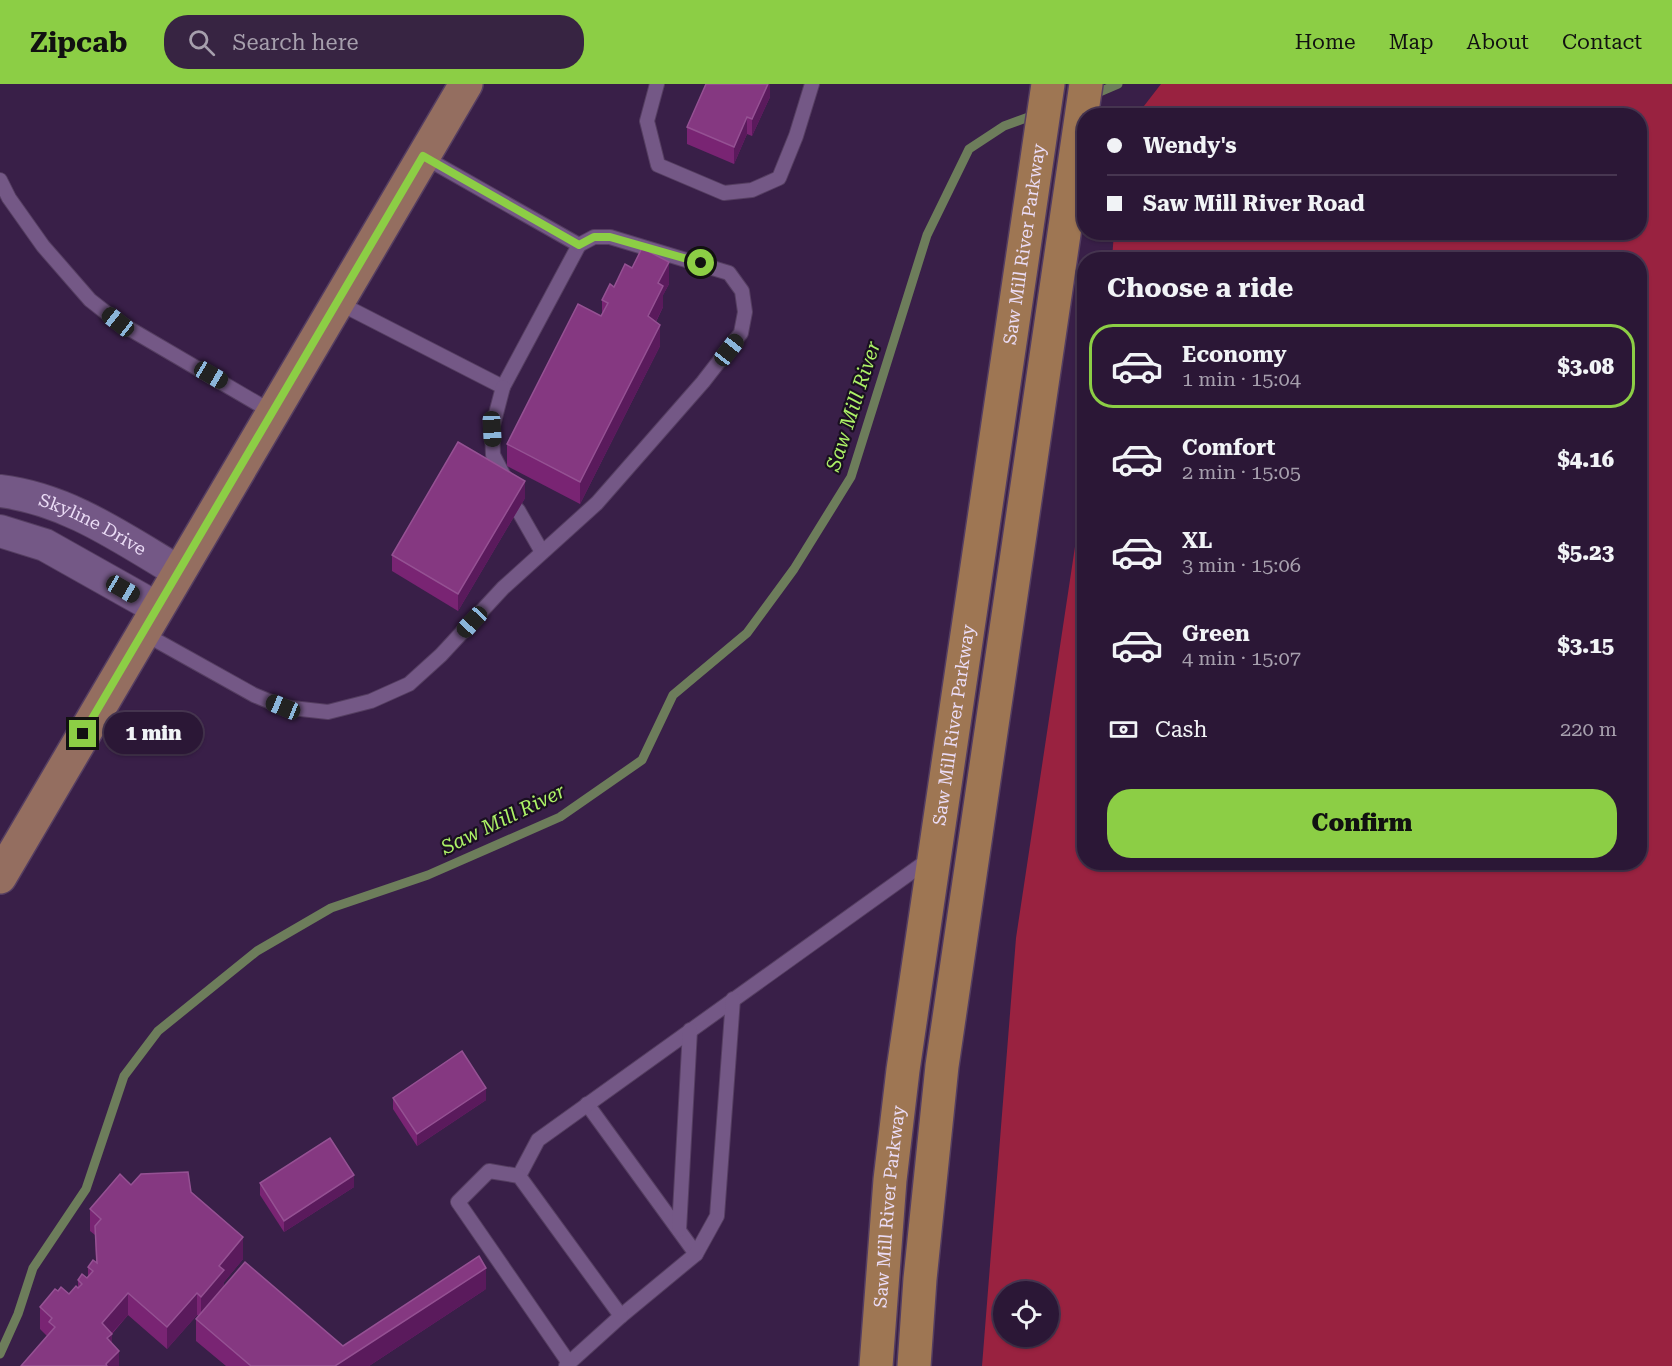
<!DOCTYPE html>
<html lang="en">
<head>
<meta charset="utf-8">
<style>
  body { margin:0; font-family:"Roboto Serif",serif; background:#372442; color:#f1f3f6; height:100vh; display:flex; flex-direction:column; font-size:22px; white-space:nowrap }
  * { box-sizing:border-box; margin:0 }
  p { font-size:20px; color:#a69fad }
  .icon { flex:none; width:33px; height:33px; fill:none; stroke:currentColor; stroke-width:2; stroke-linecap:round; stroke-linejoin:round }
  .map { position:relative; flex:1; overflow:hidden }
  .panel { position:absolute; left:1077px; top:168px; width:570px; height:618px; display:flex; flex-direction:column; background:#2b1736; border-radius:24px; box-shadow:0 2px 4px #0004,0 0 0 2px #473651 }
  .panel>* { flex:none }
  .top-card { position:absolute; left:1077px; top:24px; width:570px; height:132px; border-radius:24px; box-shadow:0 2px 4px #0004,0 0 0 2px #473651; display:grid; align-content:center; height:132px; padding:0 30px; background:#2b1736 }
  .controls { position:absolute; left:993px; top:1197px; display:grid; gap:12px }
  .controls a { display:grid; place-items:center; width:66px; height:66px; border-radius:50%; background:#2b1736; box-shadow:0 2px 4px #0004,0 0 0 2px #473651; font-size:30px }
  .end { position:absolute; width:27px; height:27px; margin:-14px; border:8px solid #8cce45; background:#111; box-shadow:0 0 0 3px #111 }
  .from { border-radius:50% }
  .bubble { position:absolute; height:42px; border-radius:21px; background:#2b1736; box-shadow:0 2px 4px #0004,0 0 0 2px #473651; font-size:20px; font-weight:800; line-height:42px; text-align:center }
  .car { position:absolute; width:18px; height:36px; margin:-18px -9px; border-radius:8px; box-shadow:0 0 4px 2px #0007; background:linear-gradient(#222 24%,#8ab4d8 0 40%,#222 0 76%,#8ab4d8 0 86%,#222 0) }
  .top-card b { display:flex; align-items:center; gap:21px; height:57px; font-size:22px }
  .top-card b+b { border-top:2px solid #473651 }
  .top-card i { width:15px; height:15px; background:#f1f3f6 }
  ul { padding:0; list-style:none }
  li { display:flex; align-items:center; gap:18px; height:84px; margin:0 12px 9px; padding:0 18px; border:3px solid transparent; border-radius:24px }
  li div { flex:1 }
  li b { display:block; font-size:22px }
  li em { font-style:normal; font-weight:800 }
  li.active { border-color:#8cce45 }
  li>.icon { width:54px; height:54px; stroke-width:1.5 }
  h2 { padding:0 30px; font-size:27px; line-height:72px }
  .pay { display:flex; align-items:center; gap:15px; height:66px; padding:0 30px; font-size:22px }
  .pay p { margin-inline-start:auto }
  .cta { display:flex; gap:12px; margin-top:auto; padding:12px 30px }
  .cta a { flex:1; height:69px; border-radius:24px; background:#8cce45; color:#111; font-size:24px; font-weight:800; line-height:69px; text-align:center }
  header { display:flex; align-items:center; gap:36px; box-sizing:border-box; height:84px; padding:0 30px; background:#8cce45; color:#111 }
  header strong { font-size:28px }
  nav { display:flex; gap:33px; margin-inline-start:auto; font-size:21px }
  .search { width:420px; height:54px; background:#372442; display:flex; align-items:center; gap:15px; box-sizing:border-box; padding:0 21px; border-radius:24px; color:#a69fad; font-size:22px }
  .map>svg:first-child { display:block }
  .forest { fill:#992240; fill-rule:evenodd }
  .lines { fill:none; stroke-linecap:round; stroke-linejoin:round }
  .stream { stroke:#6d7d5b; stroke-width:9 }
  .service-casing { stroke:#553e61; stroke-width:16 }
  .tertiary-casing { stroke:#553e61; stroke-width:34 }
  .primary-casing { stroke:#553e61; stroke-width:36 }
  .trunk-casing { stroke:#553e61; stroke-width:36 }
  .service { stroke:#745886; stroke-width:14 }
  .tertiary { stroke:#745886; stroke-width:32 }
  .primary { stroke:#946e60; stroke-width:33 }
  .trunk { stroke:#9e7653; stroke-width:33 }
  .wall { fill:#792473 }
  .shaded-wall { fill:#5a1a5c }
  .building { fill:#853881; stroke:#955193; stroke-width:1.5 }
  .route { stroke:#8cce45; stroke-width:8 }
  .labels { text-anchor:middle; stroke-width:4.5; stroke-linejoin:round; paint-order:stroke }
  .street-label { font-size:18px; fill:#ebdcf6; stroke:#1a0f21 }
  .water-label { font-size:20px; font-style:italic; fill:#adf267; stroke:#1a0f21 }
</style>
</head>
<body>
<header>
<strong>Zipcab</strong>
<div class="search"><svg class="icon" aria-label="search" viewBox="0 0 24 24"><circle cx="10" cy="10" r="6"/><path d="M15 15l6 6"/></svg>Search here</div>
<nav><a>Home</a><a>Map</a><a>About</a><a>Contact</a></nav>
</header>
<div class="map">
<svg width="1672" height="1282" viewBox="0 0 1672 1282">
  <rect width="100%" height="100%" fill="#391f48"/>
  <!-- forest -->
  <path class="forest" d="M1161 0H1672V1282H982L1016 854 1084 403V778H1640V176L1112 175 1114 149 1640 148V32L1137 31ZM1004 1208H1048V1252H1004Z"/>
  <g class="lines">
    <!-- stream -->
    <g class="stream">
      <path d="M1090 12 1118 0"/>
      <path d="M0 1270 18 1230 33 1184 86 1105 124 992 158 947 257 867 331 824 428 791 560 733 642 676 673 611 747 549 794 485 851 393 927 151 969 65 1004 42 1037 30"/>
    </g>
    <defs>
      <g id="service">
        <path d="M657 0 647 37 658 81 724 109 752 106 779 94 796 52 812 0"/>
        <path d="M0 96 9 114 43 162 90 216 118 238 272 328"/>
        <path d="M337 218 503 303 579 161 424 73"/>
        <path d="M503 303 492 345 493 371 507 398"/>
        <path d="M518 426 542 468"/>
        <path d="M143 549 254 611 283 623 328 628 371 617 409 600 441 571 503 504 597 419 703 298 741 249 745 228 742 207 729 189 610 153H594L579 161"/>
        <path d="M587 1020 696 1170"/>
        <path d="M519 1092 538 1056 931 774"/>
        <path d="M679 1146 690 946"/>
        <path d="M621 1232 696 1170 717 1132 733 915"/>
        <path d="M566 1282 569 1279 621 1232 519 1092 489 1087 458 1118 569 1279"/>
      </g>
      <g id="tertiary">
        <path id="s1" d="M0 407C67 415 122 454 179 488"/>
        <path d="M0 447 45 461 157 524"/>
      </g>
      <path id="primary" d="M0 793 466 0"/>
      <g id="trunk">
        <path id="s2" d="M876 1282 890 1096 903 986 1048 0"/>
        <path d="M914 1282 920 1195 942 982 1086 0"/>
      </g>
    </defs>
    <!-- service casing -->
    <use href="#service" class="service-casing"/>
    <!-- tertiary casing -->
    <use href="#tertiary" class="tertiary-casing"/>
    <!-- primary casing -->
    <use href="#primary" class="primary-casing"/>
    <!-- trunk casing -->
    <use href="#trunk" class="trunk-casing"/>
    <!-- service -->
    <use href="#service" class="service"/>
    <!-- tertiary -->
    <use href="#tertiary" class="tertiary"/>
    <!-- primary -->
    <use href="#primary" class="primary"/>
    <!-- trunk -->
    <use href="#trunk" class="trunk"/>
  </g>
  <!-- wall -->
  <g class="wall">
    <path d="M770 0V13L752 52 747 50 734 80 687 60V43Z"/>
    <path d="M632 184 669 200 663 211V223L656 238 660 262 580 420 507 382V360L601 232 602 230V216Z"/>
    <path d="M525 414 458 527 392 487V471Z"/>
    <path d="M393 1014 486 1016 417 1062 393 1025Z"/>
    <path d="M260 1099 354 1103 284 1148 260 1111Z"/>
    <path d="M131 1101 191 1108 243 1175 224 1198V1202L343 1262 486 1205 369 1282H226L196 1257V1235L199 1232 197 1231 167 1265 128 1231 112 1250V1260L119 1282 47 1252 40 1245V1223L58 1207 69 1210 78 1204V1196L87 1194 88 1192V1183L96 1178 95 1151 90 1147V1125Z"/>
  </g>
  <!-- shaded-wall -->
  <g class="shaded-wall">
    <path d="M765 0H770V13L752 52V35Z"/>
    <path d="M747 33V50L734 80V63Z"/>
    <path d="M669 178V200L663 211V223L648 253V232L658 199Z"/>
    <path d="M660 241V262L580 420V398Z"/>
    <path d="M525 397V414L458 527V510Z"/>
    <path d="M486 1004V1016L417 1062V1050Z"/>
    <path d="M354 1091V1103L284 1148V1137Z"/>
    <path d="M243 1153V1175L224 1198V1208L201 1234V1213L219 1182Z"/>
    <path d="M486 1184V1205L369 1282H335Z"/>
    <path d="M128 1209V1231L109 1252 112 1250V1272L102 1239Z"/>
    <path d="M197 1209V1231L167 1265V1243Z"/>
    <path d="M119 1267V1282H106V1280Z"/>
  </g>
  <!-- building -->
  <g class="building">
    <path d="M706 0H768L752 35 747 33 734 63 687 43Z"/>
    <path d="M642 164 669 178 658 199 663 202 648 232 660 241 580 398 507 360 578 220 601 232 608 219 602 216 610 200 614 203 625 180 632 184Z"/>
    <path d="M458 358 525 397 458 510 392 471Z"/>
    <path d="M462 967 486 1004 417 1050 393 1014Z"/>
    <path d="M330 1054 354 1091 284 1137 260 1099Z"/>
    <path d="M188 1088 191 1108 243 1153 219 1182 224 1186 201 1213 197 1209 167 1243 128 1209 102 1239 112 1250 107 1254 119 1267 106 1280 107 1282H21L55 1243 49 1238 52 1234 40 1223 55 1205 58 1207 61 1203 69 1210 76 1202 78 1204 82 1200 78 1196 82 1190 87 1194 93 1187 88 1183 93 1176 97 1179 95 1142 101 1135 90 1125 120 1090 131 1101 141 1090Z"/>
    <path d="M479 1172 486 1184 335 1282H251L196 1235 245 1178 343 1262Z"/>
  </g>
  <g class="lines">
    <!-- route -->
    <path class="route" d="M83 650 423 72 579 161 594 153H610L701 179"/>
  </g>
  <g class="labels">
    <!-- street labels -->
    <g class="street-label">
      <text dy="6" stroke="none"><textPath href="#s2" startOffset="1132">Saw Mill River Parkway</textPath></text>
      <text dy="6" stroke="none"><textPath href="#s1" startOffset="99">Skyline Drive</textPath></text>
      <text dy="6" stroke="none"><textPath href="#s2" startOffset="646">Saw Mill River Parkway</textPath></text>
      <text dy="6" stroke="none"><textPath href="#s2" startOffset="160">Saw Mill River Parkway</textPath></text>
    </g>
    <!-- water labels -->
    <g class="water-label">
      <text transform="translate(853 322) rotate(-72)" y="7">Saw Mill River</text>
      <text transform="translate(503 735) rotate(-26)" y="7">Saw Mill River</text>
    </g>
  </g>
</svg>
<div class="controls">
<a><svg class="icon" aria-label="locate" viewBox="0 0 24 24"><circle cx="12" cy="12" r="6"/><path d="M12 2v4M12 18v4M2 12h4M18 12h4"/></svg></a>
</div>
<i class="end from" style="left:701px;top:179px"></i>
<i class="end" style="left:83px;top:650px"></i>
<div class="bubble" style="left:104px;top:628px;width:99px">1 min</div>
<i class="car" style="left:118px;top:238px;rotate:308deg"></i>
<i class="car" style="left:729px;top:266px;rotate:38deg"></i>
<i class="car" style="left:211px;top:291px;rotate:120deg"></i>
<i class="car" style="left:492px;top:345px;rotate:177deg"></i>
<i class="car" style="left:123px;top:505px;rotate:120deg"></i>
<i class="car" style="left:472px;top:538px;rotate:223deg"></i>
<i class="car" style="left:283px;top:623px;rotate:292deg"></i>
<div class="top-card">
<b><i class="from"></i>Wendy's</b>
<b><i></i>Saw Mill River Road</b>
</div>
<section class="panel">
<h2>Choose a ride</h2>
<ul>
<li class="active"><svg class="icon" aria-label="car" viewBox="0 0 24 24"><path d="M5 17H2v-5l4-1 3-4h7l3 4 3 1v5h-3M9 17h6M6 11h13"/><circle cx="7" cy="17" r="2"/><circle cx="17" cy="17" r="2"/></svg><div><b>Economy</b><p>1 min · 15:04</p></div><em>$3.08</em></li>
<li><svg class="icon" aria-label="car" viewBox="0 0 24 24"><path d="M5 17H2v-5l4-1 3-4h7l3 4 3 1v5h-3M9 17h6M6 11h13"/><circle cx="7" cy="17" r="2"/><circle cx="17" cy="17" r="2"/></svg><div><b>Comfort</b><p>2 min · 15:05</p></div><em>$4.16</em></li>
<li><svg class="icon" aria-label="car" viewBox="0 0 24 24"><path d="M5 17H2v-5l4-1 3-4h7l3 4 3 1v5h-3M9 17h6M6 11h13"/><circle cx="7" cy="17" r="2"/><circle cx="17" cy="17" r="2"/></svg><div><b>XL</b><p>3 min · 15:06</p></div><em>$5.23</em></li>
<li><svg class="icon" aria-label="car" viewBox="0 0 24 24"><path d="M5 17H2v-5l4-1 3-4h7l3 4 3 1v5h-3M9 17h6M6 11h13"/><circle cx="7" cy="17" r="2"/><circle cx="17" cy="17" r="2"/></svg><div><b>Green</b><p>4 min · 15:07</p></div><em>$3.15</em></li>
</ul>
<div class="pay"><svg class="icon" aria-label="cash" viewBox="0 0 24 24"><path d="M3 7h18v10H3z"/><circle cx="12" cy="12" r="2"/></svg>Cash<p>220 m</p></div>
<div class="cta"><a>Confirm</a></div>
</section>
</div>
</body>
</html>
